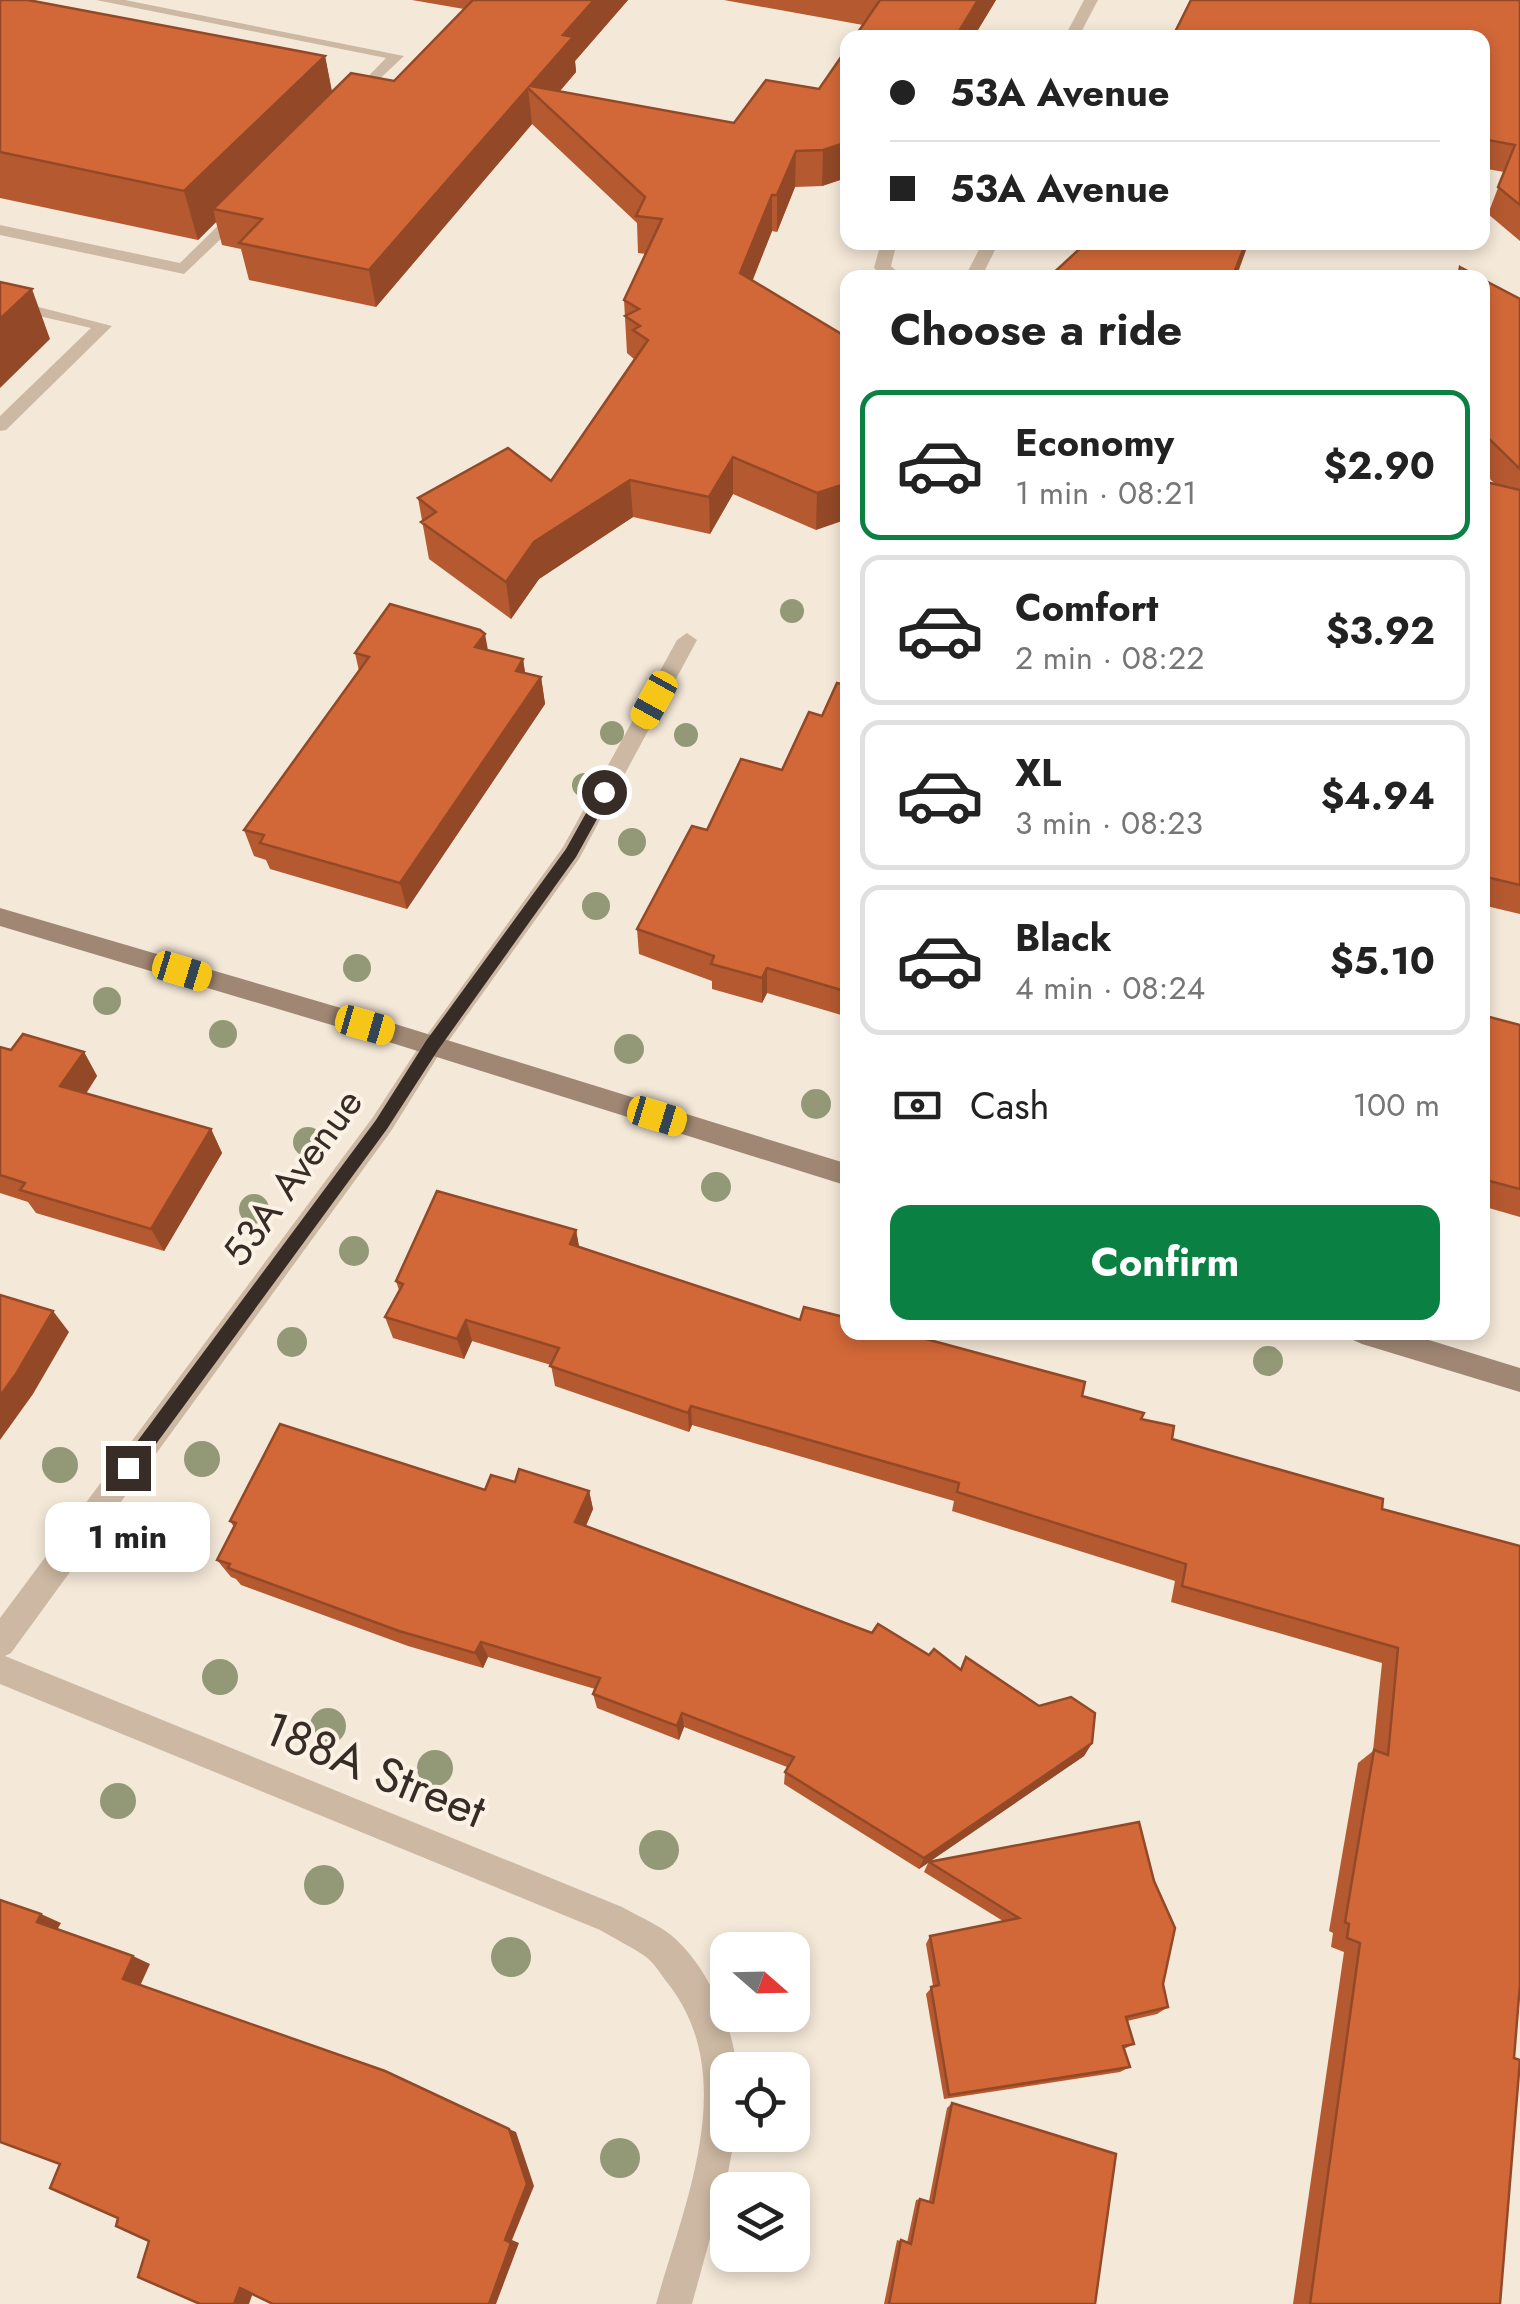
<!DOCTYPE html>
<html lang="en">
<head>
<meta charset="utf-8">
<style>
  body { margin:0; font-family:Jost,sans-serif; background:#f6f6f6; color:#222; height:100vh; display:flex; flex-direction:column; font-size:38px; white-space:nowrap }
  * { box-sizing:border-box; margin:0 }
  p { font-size:32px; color:#767676 }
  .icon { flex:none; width:55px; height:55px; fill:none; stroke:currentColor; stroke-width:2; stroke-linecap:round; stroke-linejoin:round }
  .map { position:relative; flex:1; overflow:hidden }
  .drawer { position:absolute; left:840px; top:270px; width:650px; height:1070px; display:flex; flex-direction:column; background:#fff; border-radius:20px; box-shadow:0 5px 15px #0003 }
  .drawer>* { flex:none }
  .banner { position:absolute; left:840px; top:30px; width:650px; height:220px; border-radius:20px; box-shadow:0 5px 15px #0003; display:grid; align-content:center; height:220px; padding:0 50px; background:#fff }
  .needle { width:65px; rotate:110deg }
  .buttons { position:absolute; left:710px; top:1932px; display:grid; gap:20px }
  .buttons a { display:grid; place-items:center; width:100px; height:100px; border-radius:20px; background:#fff; box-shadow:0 5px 15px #0003; font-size:50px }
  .end { position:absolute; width:45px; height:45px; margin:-22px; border:12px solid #372c26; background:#fff; box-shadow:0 0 0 5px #fff }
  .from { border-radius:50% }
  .bubble { position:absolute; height:70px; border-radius:20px; background:#fff; box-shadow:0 5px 15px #0003; font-size:32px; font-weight:700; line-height:70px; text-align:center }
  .car { position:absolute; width:30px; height:60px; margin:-30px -15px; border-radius:12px; box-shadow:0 0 8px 2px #0007; background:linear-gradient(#f5c518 24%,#345 0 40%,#f5c518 0 76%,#345 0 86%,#f5c518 0) }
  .banner b { display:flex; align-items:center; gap:35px; height:95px; font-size:38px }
  .banner b+b { border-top:2px solid #e0e0e0 }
  .banner i { width:25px; height:25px; background:#222 }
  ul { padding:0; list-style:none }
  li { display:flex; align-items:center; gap:30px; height:150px; margin:0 20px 15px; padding:0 30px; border:5px solid #e0e0e0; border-radius:20px }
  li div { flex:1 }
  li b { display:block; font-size:38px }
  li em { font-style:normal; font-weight:700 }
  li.active { border-color:#0b8043 }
  li>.icon { width:90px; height:90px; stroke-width:1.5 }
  h2 { padding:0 50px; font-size:45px; line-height:120px }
  .pay { display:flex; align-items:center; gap:25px; height:110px; padding:0 50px; font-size:38px }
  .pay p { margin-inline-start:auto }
  .cta { display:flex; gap:20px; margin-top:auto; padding:20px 50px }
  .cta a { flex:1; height:115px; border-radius:20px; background:#0b8043; color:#fff; font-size:40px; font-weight:700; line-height:115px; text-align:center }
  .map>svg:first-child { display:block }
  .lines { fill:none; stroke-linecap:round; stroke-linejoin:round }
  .lane { fill:#cdb9a3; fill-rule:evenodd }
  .street { fill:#cdb9a3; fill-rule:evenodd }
  .secondary { fill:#a08774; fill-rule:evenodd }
  .tree { fill:#939977 }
  .wall { fill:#b55930 }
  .shaded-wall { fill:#934927 }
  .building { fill:#d26838; stroke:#934927; stroke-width:2.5 }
  .route { fill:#372c26 }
  .labels { text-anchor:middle; stroke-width:8; stroke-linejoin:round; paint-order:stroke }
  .street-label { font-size:40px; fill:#372c26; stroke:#fbf2e5 }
  .near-street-label { font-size:48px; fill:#372c26; stroke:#fbf2e5 }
</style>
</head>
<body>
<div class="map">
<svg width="1520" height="2304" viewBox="0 0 1520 2304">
  <rect width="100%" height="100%" fill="#f4e8d8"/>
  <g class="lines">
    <!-- lane -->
    <g class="lane">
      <path d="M96 0H125L404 56 354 103 349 102V96L386 58Z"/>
      <path d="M235 209 249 212 184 274 0 235V225L180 263Z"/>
      <path d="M0 297 112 326 6 430 0 431V416L91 328 0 307Z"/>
    </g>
    <!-- street -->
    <g class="street">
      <path d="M1084 0H1098L1078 38H1064Z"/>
      <path d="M881 242H897L891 266 904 278H885L874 268Z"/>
      <path d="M983 242H999L981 278H960L968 271Z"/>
      <path d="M687 633 697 640 579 859 440 1053 391 1131 11 1653 5 1656 622 1907C638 1916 657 1924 671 1935 707 1965 733 2024 737 2070H728V2135H735L728 2173 692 2304H656C685 2201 742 2075 666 1981 660 1973 654 1963 646 1957 632 1947 615 1939 600 1930L0 1684V1618L373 1117 424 1039 563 847 677 640Z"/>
    </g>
    <!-- secondary -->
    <g class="secondary">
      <path d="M0 908 392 1023 848 1164V1186L392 1043 0 926Z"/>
      <path d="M1349 1332H1403L1520 1368V1392L1362 1344 1353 1340Z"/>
    </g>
  </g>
  <!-- trees -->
  <g class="tree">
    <circle cx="792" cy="611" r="12"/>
    <circle cx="612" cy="733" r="12"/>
    <circle cx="686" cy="735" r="12"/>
    <circle cx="584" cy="785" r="12"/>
    <circle cx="632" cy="842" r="14"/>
    <circle cx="596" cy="906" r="14"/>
    <circle cx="357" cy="968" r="14"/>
    <circle cx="107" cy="1001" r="14"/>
    <circle cx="223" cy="1034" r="14"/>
    <circle cx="629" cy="1049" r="15"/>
    <circle cx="816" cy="1104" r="15"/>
    <circle cx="308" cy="1142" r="15"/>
    <circle cx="716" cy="1187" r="15"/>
    <circle cx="254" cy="1209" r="15"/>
    <circle cx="354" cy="1251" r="15"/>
    <circle cx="292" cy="1342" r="15"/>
    <circle cx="1268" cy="1361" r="15"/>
    <circle cx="202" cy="1459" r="18"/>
    <circle cx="60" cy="1465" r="18"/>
    <circle cx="220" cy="1677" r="18"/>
    <circle cx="328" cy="1726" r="18"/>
    <circle cx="435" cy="1768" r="18"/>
    <circle cx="118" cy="1801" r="18"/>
    <circle cx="659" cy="1850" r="20"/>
    <circle cx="324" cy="1885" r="20"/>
    <circle cx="511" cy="1957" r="20"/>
    <circle cx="620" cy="2158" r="20"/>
  </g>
  <!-- wall -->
  <g class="wall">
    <path d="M0 0 325 56 332 91 394 81 464 9 412 0H628L575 61 576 72 560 91 734 123 819 89 848 47V176L846 178 822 186 795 187 777 232 772 231 752 281 848 338 816 530 733 494 710 534 633 517 539 579 511 619 429 559 418 498 551 481 635 360 627 353 624 300 646 254 638 253 637 223 532 124 376 307 249 280 241 249 222 245 216 222 198 240 0 198Z"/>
    <path d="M724 0H996L973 38 863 25Z"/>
    <path d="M1520 0V241L1488 214 1504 172 1482 168V38Z"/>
    <path d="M1482 279 1520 299V914L1482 905V481L1495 484 1482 471Z"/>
    <path d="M488 650 523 659 525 673 541 677 545 704 407 909 270 869 266 860 254 856 244 830 359 671 355 653Z"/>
    <path d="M848 685V1017L767 993 762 1003 712 989V981L639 954 637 929 707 830 782 770 822 716Z"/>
    <path d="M1482 1015 1520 1025V1217L1482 1206Z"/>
    <path d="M0 1047 11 1050 84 1052 97 1076 86 1094 211 1129 222 1153 164 1251 36 1213 28 1202 0 1193Z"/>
    <path d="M576 1230 579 1247 800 1320 1082 1396 1141 1419 1172 1439 1382 1509 1514 2058 1500 2304H1293L1344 1952 1331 1947 1333 1933 1329 1931 1358 1763 1373 1751 1382 1663 1171 1602 1175 1581 952 1511 954 1501 692 1425 689 1432 555 1386 551 1365 472 1341 464 1359 393 1338 385 1317 399 1290 396 1281Z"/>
    <path d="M515 1482 589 1491 593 1509 586 1526 929 1655 961 1670 1092 1743 1084 1756 930 1861 1163 1984 1168 2007 1157 2014 1127 2021 1134 2044 1124 2049 1130 2067 1120 2072 944 2099 926 1994 933 1986 926 1944 930 1936 1003 1921 924 1872 928 1863 919 1869 784 1784 785 1772 787 1767 684 1727 679 1740 597 1708 593 1694 595 1689 488 1657 483 1668 408 1646 241 1585 236 1579 231 1577 217 1560 234 1527 230 1521 485 1490Z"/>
    <path d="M952 2103 1095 2304H884L897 2240 907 2243 916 2200 920 2199 929 2201 947 2108Z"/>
  </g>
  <!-- shaded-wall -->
  <g class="shaded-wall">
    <path d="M594 0H628L575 61 576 72 547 106 530 86 563 35Z"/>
    <path d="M978 0H996L973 38H955Z"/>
    <path d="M325 56 334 104 213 209 216 222 198 240 184 191Z"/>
    <path d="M528 88 532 124 376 307 369 270Z"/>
    <path d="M848 142V176L846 178 822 186 823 150Z"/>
    <path d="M796 151 795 187 777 232V195Z"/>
    <path d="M772 195V231L741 310 740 273Z"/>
    <path d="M1246 242H1249L1236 278H1232Z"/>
    <path d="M32 289 50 339 0 388V319Z"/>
    <path d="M733 457V494L710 534 709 497Z"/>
    <path d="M630 480 633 517 539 579 511 619 506 582 534 542Z"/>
    <path d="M848 483V519L816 530 817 493Z"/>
    <path d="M485 634 490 661 475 647Z"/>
    <path d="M523 659 527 686 516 671Z"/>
    <path d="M541 677 545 704 407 909 400 883Z"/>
    <path d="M767 968V993L762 1003V978Z"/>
    <path d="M84 1052 97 1076 74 1110 60 1086Z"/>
    <path d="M211 1129 222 1153 164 1251 151 1229Z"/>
    <path d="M576 1230 580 1252 570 1244Z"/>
    <path d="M53 1311 69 1332 33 1394 0 1440V1396Z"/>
    <path d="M466 1320 472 1341 464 1359 457 1339Z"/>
    <path d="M691 1406 692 1425 689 1432 688 1413Z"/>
    <path d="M589 1491 593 1509 580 1539 575 1522Z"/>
    <path d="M481 1642 488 1657 483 1668 475 1653Z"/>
    <path d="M682 1713 684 1727 679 1740 677 1726Z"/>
    <path d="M1092 1743 1084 1756 919 1869 924 1858Z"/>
    <path d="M41 1914 61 1923 57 1930 37 1922Z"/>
    <path d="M133 1956 150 1964 140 1986 123 1979Z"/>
    <path d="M509 2129 516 2132 534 2186 512 2240 519 2243 496 2304H489Z"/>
    <path d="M255 2287 249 2304H234L240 2288Z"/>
  </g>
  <!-- building -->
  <g class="building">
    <path d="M0 0H28L325 56 184 191 0 152Z"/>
    <path d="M473 0H594L563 35 573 37 530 86 734 123 766 80 819 89 848 47V142L823 150 796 151 777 195H772L740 273 848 338V483L817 493 733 457 709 497 630 480 534 542 506 582 421 522 436 512 418 498 508 448 551 481 648 340 633 330 640 326 625 316 639 309 624 300 662 219 636 216 645 197 528 88 369 270 239 243 262 219 213 209 351 73 394 81Z"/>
    <path d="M880 0H978L955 38H854Z"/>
    <path d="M1191 0H1520V205L1498 187 1515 145 1482 139V38H1172Z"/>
    <path d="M1087 242H1246L1232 278H1048Z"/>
    <path d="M1460 267 1481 278H1458Z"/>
    <path d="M1482 279 1520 299V469L1482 432Z"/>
    <path d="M0 282 32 289 0 319Z"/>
    <path d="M1482 481 1520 490V885L1482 876Z"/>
    <path d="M390 604 480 630 485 634 475 647 523 659 516 671 541 677 400 883 260 843 264 835 244 830 369 657 355 653Z"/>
    <path d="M837 683 848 685V992L767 968 762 978 711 964 714 956 637 929 692 826 707 830 741 759 782 770 809 712 822 716Z"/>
    <path d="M1482 1015 1520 1025V1189L1482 1179Z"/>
    <path d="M23 1034 84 1052 60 1086 211 1129 151 1229 20 1190 25 1183 0 1175V1047L11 1050Z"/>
    <path d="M437 1191 576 1230 570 1244 800 1320 804 1307 848 1318V1332H900L1085 1382 1082 1396 1144 1413 1141 1419 1174 1426 1172 1439 1383 1499 1382 1509 1520 1546V1984L1514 2058 1520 2060 1500 2304H1310L1360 1943 1347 1938 1349 1924 1345 1922 1374 1750 1388 1755 1398 1648 1182 1586 1186 1564 957 1492 959 1483 691 1406 688 1413 550 1366 559 1348 466 1320 457 1339 385 1317 403 1284 396 1281Z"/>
    <path d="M0 1295 53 1311 16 1374 0 1396Z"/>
    <path d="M280 1424 485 1490 491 1475 515 1482 519 1469 589 1491 575 1522 872 1633 878 1624 929 1655 934 1649 961 1670 966 1657 1039 1706 1071 1697 1095 1713 1092 1743 924 1858 785 1772 794 1757 682 1713 677 1726 593 1694 600 1678 481 1642 475 1653 399 1631 228 1568 230 1564 217 1560 236 1523 230 1521Z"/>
    <path d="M1139 1822 1154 1881 1175 1928 1163 1984 1168 2007 1126 2017 1134 2044 1123 2046 1130 2067 949 2095 931 1987 939 1985 930 1936 1019 1918 929 1862Z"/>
    <path d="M0 1900 41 1914 37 1922 133 1956 123 1979 385 2071 509 2129 527 2184 505 2240 511 2243 489 2304H273L240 2288 234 2304H200L138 2277 149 2241 116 2226 118 2218 50 2188 60 2164 0 2142Z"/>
    <path d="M952 2103 1116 2154 1095 2304H889L901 2240 911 2244 920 2199 933 2203Z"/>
  </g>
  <!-- route -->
  <path class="route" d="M604 787 612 792 576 857 438 1050 387 1129 134 1474H122V1462L376 1120 426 1041 566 849 600 788Z"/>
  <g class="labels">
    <!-- street labels -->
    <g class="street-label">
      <text transform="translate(292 1177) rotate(-54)" y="14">53A Avenue</text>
    </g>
    <!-- near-street labels -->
    <g class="near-street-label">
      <text transform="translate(375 1769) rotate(22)" y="17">188A Street</text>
    </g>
  </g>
</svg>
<div class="buttons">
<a><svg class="needle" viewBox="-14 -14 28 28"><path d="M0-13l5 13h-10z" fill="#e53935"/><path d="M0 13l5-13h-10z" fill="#767676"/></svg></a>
<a><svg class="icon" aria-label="locate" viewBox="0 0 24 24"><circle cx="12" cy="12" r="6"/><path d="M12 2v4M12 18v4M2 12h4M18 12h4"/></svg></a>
<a><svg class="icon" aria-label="layers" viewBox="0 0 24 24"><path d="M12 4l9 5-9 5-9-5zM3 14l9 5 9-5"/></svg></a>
</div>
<i class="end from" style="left:604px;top:792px"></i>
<i class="end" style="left:128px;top:1468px"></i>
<div class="bubble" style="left:45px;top:1502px;width:165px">1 min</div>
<i class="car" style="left:654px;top:700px;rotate:209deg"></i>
<i class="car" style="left:182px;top:971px;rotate:107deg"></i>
<i class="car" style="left:365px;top:1025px;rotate:106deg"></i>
<i class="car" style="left:657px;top:1116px;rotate:107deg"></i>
<div class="banner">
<b><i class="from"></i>53A Avenue</b>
<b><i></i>53A Avenue</b>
</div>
<section class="drawer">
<h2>Choose a ride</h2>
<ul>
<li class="active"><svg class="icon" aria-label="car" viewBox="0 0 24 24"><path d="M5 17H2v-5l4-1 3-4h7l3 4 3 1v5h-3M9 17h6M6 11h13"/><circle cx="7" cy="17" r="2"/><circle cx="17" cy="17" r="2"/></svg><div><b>Economy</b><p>1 min · 08:21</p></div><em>$2.90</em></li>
<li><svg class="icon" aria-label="car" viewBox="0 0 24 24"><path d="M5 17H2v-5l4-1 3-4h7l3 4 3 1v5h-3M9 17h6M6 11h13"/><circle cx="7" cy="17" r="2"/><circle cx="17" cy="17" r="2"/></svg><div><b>Comfort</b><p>2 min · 08:22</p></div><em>$3.92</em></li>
<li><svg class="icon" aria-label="car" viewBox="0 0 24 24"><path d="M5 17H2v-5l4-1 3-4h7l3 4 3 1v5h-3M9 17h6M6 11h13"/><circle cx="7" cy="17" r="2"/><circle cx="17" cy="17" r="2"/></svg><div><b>XL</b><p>3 min · 08:23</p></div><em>$4.94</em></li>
<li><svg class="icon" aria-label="car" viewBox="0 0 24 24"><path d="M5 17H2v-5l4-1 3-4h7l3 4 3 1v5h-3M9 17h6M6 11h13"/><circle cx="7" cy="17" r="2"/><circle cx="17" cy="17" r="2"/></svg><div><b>Black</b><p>4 min · 08:24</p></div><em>$5.10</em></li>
</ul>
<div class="pay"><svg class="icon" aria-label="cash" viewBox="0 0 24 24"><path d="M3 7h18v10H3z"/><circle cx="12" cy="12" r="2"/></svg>Cash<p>100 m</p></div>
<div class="cta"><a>Confirm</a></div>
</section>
</div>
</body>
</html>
